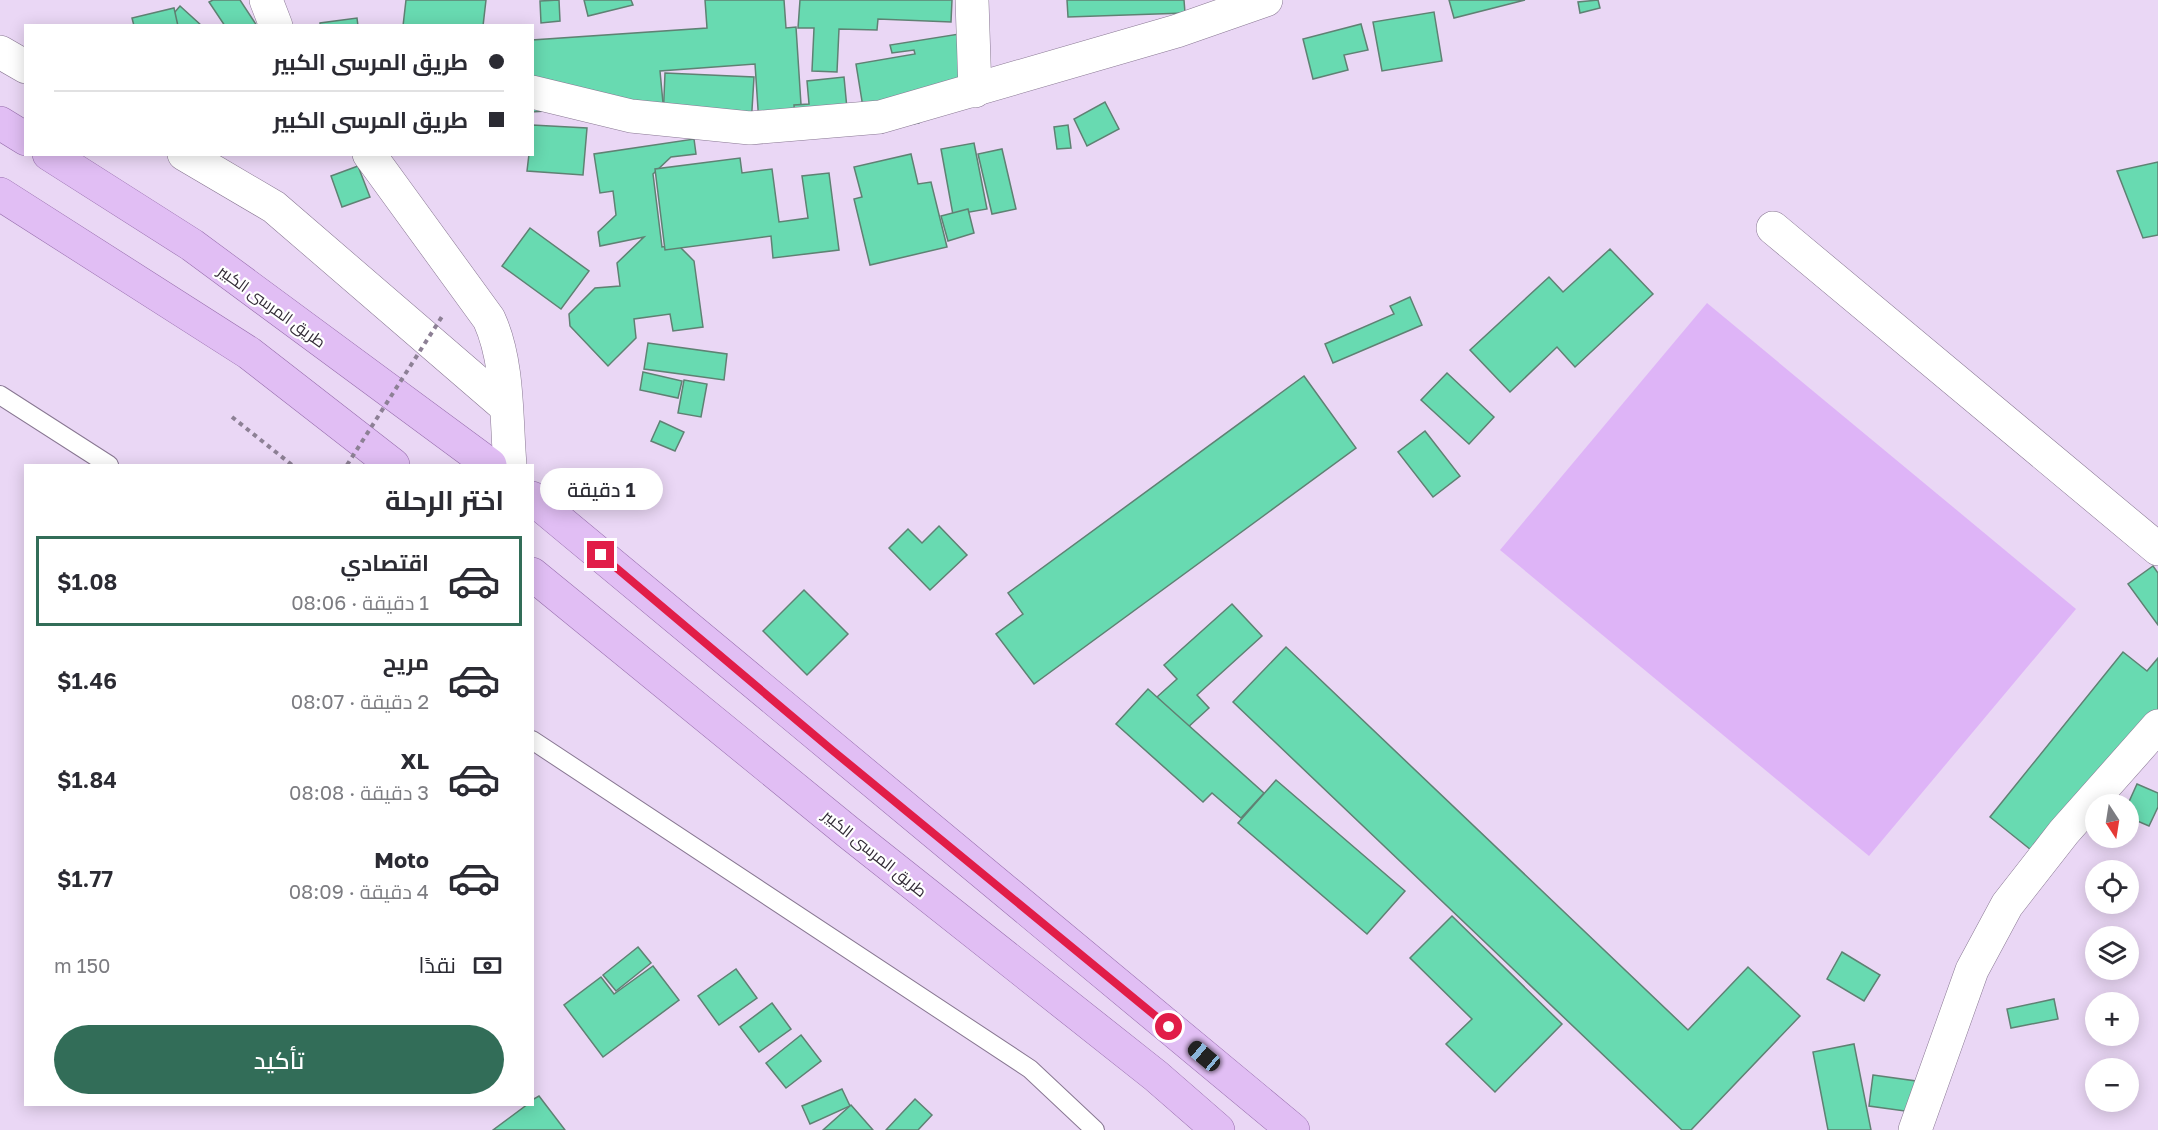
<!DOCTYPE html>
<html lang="ar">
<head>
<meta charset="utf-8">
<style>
  body { margin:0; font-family:"Golos Text",Cairo,sans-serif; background:#f2f2f3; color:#2b2b33; direction:rtl; height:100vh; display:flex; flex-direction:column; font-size:22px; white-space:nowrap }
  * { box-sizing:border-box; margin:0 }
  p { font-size:20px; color:#7c7c81 }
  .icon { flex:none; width:33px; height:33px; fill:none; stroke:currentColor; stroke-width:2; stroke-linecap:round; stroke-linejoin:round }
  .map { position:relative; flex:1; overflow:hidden; direction:ltr }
  .panel { position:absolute; left:24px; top:464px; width:510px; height:642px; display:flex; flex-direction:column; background:#fff; border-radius:0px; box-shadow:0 3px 15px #0003; direction:rtl }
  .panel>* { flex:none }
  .top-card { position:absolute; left:24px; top:24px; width:510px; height:132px; border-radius:0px; box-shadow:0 3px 15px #0003; direction:rtl; display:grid; align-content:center; height:132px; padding:0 30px; background:#fff }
  .needle { width:39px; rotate:168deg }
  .buttons { position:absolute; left:2085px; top:794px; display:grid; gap:12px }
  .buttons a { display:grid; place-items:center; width:54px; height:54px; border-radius:50%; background:#fff; box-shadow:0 3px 15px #0003; font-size:30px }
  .end { position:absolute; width:27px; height:27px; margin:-14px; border:8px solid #e11d48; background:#fff; box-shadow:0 0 0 3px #fff }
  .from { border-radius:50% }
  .bubble { position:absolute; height:42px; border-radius:21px; background:#fff; box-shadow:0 3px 15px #0003; font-size:20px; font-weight:600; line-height:42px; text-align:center; direction:rtl }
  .car { position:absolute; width:18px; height:36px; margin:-18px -9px; border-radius:8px; box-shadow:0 0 4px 2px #0007; background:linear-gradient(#222 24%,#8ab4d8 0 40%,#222 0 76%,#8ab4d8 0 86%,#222 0) }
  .top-card b { display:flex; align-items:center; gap:21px; height:57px; font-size:22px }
  .top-card b+b { border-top:2px solid #e1e1e2 }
  .top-card i { width:15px; height:15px; background:#2b2b33 }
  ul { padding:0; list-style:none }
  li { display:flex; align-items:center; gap:18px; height:90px; margin:0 12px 9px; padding:0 18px; border:3px solid transparent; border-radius:0px }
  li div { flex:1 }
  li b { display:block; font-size:22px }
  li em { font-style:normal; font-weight:600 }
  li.active { border-color:#326d58 }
  li>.icon { width:54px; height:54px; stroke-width:1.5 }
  h2 { padding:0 30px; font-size:27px; line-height:72px }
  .pay { display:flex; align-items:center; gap:15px; height:66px; padding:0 30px; font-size:22px }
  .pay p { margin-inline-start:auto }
  .primary-button { display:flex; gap:12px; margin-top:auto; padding:12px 30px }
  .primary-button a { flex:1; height:69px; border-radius:36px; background:#326d58; color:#fff; font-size:24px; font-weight:600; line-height:69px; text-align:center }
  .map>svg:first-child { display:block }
  .green { fill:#deb4f7 }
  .building { fill:#68dab1; stroke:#5f8173; stroke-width:1.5 }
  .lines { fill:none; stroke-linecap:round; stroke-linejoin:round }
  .lane-casing { stroke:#887792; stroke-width:20 }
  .street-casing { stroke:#887792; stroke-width:34 }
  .primary-casing { stroke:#976ead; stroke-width:34 }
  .path { stroke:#8d8095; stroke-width:4; stroke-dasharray:4.5 4.5; stroke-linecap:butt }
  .lane { stroke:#fff; stroke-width:18 }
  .street { stroke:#fff; stroke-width:33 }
  .primary { stroke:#e1bef4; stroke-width:33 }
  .path-bridge { stroke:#8d8095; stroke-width:4; stroke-dasharray:4.5 4.5; stroke-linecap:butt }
  .route { stroke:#e11d48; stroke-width:8 }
  .labels { text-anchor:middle; stroke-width:4.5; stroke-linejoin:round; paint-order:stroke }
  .street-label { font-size:16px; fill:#322b36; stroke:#fff }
</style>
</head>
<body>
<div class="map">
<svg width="2158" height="1130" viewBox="0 0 2158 1130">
  <rect width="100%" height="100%" fill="#ead7f5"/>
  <!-- green -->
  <path class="green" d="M1707 303 2076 609 1869 856 1500 550Z"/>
  <!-- building -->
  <g class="building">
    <path d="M213 0H240L257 26H225L209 2Z"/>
    <path d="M406 0H486L483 26H403Z"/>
    <path d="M559 0 560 21 541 23 540 1Z"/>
    <path d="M584 0H631L633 5 588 16Z"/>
    <path d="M705 0H784L786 28 796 27 802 120 759 124 755 64 660 71 663 103 532 112V40L707 28Z"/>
    <path d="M800 0H952L951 22 878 19 877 30 839 29 837 72 812 71 814 28H798Z"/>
    <path d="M1067 0H1184L1185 13 1068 17Z"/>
    <path d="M1449 0H1525L1454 18Z"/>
    <path d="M1598 0 1600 8 1580 13 1578 2Z"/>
    <path d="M180 6 202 26H175L169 19Z"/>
    <path d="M174 8 178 26H134L132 18Z"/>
    <path d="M1434 12 1442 61 1382 71 1373 22Z"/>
    <path d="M357 18 358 26H320V23Z"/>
    <path d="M1361 24 1368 50 1344 55 1348 70 1313 79 1303 39Z"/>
    <path d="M959 34 971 103 917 112 919 123 867 132 856 64 915 54 914 50 892 53 890 45Z"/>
    <path d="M665 73 754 77 751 126 663 121Z"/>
    <path d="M844 77 849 130 796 135 794 105 809 104 807 81Z"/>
    <path d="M1105 102 1119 129 1087 146 1074 119Z"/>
    <path d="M532 125 587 128 583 175 527 171 529 154H532Z"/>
    <path d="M1068 125 1071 148 1057 149 1054 127Z"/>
    <path d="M694 139 696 154 671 157 653 174 662 247 678 245 694 261 703 327 673 331 670 314 634 319 636 338 608 366 570 326 569 314 595 288 620 286 617 263 644 237 600 246 598 232 616 215 613 191 600 193 594 154Z"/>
    <path d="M974 143 987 209 953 215 941 149Z"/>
    <path d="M1002 149 1016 209 992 214 978 154Z"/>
    <path d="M911 154 918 184 931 182 947 247 870 265 854 199 862 197 854 167Z"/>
    <path d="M740 158 742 173 772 169 779 222 808 218 802 176 829 173 839 250 773 258 771 236 665 250 655 169Z"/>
    <path d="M2158 162V235L2143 238 2117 171Z"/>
    <path d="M358 166 370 197 342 207 331 176Z"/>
    <path d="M968 209 974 233 948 241 941 216Z"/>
    <path d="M530 228 589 271 561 309 502 266Z"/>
    <path d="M1610 249 1653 294 1575 367 1557 347 1510 392 1470 350 1549 277 1563 292Z"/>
    <path d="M1410 297 1422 325 1333 363 1325 344 1394 314 1390 306Z"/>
    <path d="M648 343 727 354 724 380 644 369Z"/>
    <path d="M643 372 682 381 678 398 640 390Z"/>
    <path d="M1447 373 1494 417 1469 444 1421 400Z"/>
    <path d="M1304 376 1356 448 1034 684 996 634 1023 614 1008 593Z"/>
    <path d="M684 380 707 384 701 417 678 413Z"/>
    <path d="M660 421 684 432 675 451 651 441Z"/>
    <path d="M1425 431 1460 476 1433 497 1398 452Z"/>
    <path d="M939 526 967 555 930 590 889 548 908 529 922 543Z"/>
    <path d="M2153 566 2158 573V625L2128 584Z"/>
    <path d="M804 590 848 634 807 675 763 631Z"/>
    <path d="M1232 604 1262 636 1197 695 1209 708 1186 729 1157 697 1177 679 1164 665Z"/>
    <path d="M1286 647 1688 1030 1748 967 1800 1016 1691 1130H1682L1233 702Z"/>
    <path d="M2123 652 2147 671 2158 658V709L2041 858 1990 817Z"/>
    <path d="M1148 689 1264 793 1241 818 1212 793 1203 802 1116 724Z"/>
    <path d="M1276 780 1405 891 1367 934 1238 823Z"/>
    <path d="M2137 784 2158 793V807L2149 826 2128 817V804Z"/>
    <path d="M1452 916 1562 1024 1495 1092 1446 1044 1472 1019 1410 958Z"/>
    <path d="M638 947 651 963 616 991 603 975Z"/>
    <path d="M1842 952 1880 975 1864 1001 1827 979Z"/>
    <path d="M653 966 679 1000 603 1057 564 1005 601 977 614 994Z"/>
    <path d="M736 969 757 998 719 1025 698 996Z"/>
    <path d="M2054 999 2058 1019 2011 1028 2007 1009Z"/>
    <path d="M772 1003 791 1029 759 1052 740 1027Z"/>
    <path d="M801 1035 821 1061 786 1088 766 1063Z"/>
    <path d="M1854 1044 1871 1130H1828L1813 1052Z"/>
    <path d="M1873 1075 1916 1081 1912 1112 1869 1106Z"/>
    <path d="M842 1089 850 1106 810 1124 802 1106Z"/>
    <path d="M539 1096 565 1130H493L528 1104H532V1100Z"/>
    <path d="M915 1099 932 1115 918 1130H886Z"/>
    <path d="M851 1105 873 1130H823Z"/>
  </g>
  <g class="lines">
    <defs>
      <g id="lane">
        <path d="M0 395 109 465"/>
        <path d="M532 740 1030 1069 1095 1130"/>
      </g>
      <g id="street">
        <path d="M266 0 276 26"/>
        <path d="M972 0 975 91"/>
        <path d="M0 52 26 67"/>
        <path d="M532 92 631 116 750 128 880 117 1177 31 1266 0"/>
        <path d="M184 154 274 207 505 406"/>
        <path d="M369 154 489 319C509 363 506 418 510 465"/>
        <path d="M1773 228 2158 549"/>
        <path d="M1915 1130 1972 970 2007 905 2064 832 2158 726"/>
      </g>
      <g id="primary">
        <path d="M0 123 26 139"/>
        <path d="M49 154 192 245 490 465"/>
        <path d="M0 194 249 353 393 465"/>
        <path d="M532 498 1293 1130"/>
        <path d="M532 574 848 832 1156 1076 1218 1130"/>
      </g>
    </defs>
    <!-- lane casing -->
    <use href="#lane" class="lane-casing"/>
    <!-- street casing -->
    <use href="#street" class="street-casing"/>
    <!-- primary casing -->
    <use href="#primary" class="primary-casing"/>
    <!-- path -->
    <path class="path" d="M232 417 292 465"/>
    <!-- lane -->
    <use href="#lane" class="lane"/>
    <!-- street -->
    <use href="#street" class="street"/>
    <!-- primary -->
    <use href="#primary" class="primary"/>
    <!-- path-bridge -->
    <path class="path-bridge" d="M347 465 443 315"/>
  </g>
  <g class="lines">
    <!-- route -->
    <path class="route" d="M601 555 832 750 1169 1027"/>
  </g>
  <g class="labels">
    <!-- street labels -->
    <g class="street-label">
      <text transform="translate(272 306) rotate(36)" y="6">طريق المرسى الكبير</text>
      <text transform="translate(875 853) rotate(39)" y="6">طريق المرسى الكبير</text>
    </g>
  </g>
</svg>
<div class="buttons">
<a><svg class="needle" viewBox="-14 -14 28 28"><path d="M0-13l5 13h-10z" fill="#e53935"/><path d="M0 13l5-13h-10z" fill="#7c7c81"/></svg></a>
<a><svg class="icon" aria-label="locate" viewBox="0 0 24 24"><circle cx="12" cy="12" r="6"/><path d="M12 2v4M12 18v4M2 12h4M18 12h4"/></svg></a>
<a><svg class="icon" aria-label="layers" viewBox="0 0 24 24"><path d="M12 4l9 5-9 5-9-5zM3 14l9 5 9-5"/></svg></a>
<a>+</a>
<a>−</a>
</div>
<i class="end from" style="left:1169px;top:1027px"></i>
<i class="end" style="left:601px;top:555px"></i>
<div class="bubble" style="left:540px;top:468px;width:123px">1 دقيقة</div>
<i class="car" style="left:1204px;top:1056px;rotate:310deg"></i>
<div class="top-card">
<b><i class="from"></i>طريق المرسى الكبير</b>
<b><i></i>طريق المرسى الكبير</b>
</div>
<section class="panel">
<h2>اختر الرحلة</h2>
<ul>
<li class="active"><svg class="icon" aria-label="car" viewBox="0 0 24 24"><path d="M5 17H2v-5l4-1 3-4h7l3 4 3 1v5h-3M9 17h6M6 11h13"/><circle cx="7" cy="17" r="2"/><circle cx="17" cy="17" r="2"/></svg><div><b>اقتصادي</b><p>1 دقيقة · 08:06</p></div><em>$1.08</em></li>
<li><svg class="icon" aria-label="car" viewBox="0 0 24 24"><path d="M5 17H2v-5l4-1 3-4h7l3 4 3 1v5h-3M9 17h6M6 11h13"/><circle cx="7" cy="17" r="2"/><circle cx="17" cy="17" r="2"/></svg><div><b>مريح</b><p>2 دقيقة · 08:07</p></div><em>$1.46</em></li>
<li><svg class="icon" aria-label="car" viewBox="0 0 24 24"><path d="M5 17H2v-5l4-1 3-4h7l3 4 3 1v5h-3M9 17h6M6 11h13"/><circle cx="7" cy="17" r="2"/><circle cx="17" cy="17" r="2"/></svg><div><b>XL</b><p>3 دقيقة · 08:08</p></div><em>$1.84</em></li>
<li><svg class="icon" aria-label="car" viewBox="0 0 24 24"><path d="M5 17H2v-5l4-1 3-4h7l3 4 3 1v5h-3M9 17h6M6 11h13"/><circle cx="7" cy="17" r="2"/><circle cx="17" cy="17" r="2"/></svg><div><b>Moto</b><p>4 دقيقة · 08:09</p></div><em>$1.77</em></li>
</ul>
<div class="pay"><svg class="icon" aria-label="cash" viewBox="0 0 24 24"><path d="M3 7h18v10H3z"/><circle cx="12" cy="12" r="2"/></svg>نقدًا<p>150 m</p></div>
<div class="primary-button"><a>تأكيد</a></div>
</section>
</div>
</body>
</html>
